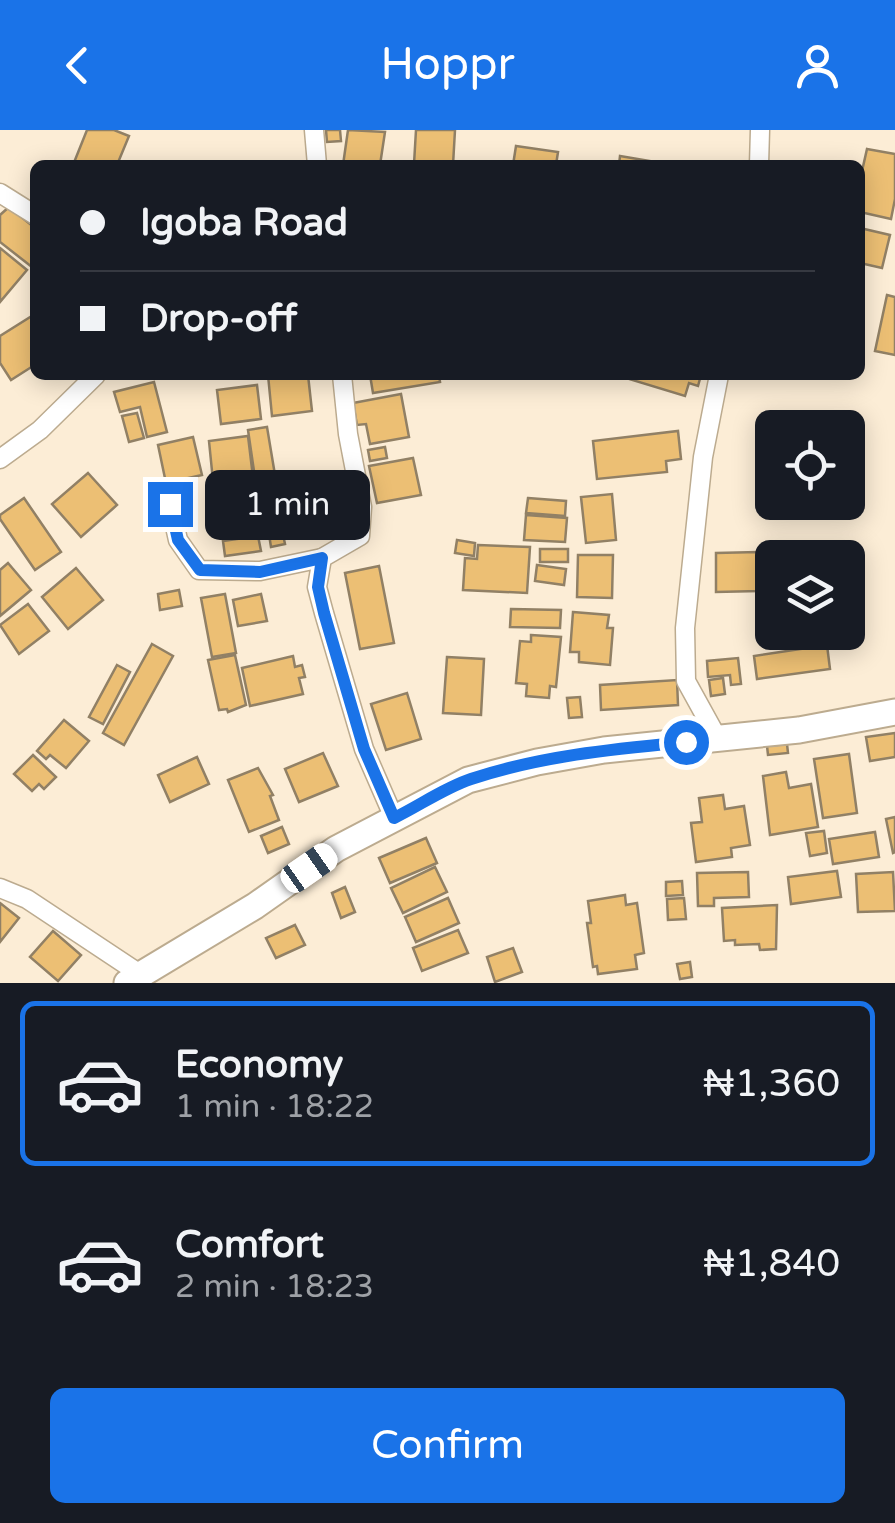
<!DOCTYPE html>
<html lang="en">
<head>
<meta charset="utf-8">
<style>
  body { margin:0; font-family:"Varela Round",sans-serif; background:#242831; color:#f1f3f6; height:100vh; display:flex; flex-direction:column; font-size:38px; white-space:nowrap }
  * { box-sizing:border-box; margin:0 }
  p { font-size:32px; color:#9ea1a6 }
  .icon { flex:none; width:55px; height:55px; fill:none; stroke:currentColor; stroke-width:2; stroke-linecap:round; stroke-linejoin:round }
  .map { position:relative; height:853px; overflow:hidden }
  .sheet { display:flex; flex-direction:column; background:#171b24; flex:1 }
  .sheet>* { flex:none }
  .guide { position:absolute; left:30px; top:30px; width:835px; height:220px; border-radius:15px; box-shadow:0 5px 25px #0003; display:grid; align-content:center; height:220px; padding:0 50px; background:#171b24 }
  .fabs { position:absolute; left:755px; top:280px; display:grid; gap:20px }
  .fabs a { display:grid; place-items:center; width:110px; height:110px; border-radius:15px; background:#171b24; box-shadow:0 5px 25px #0003; font-size:50px }
  .end { position:absolute; width:45px; height:45px; margin:-22px; border:12px solid #1a73e8; background:#fff; box-shadow:0 0 0 5px #fff }
  .from { border-radius:50% }
  .bubble { position:absolute; height:70px; border-radius:15px; background:#171b24; box-shadow:0 5px 25px #0003; font-size:32px; font-weight:600; line-height:70px; text-align:center }
  .car { position:absolute; width:30px; height:60px; margin:-30px -15px; border-radius:12px; box-shadow:0 0 8px 2px #0007; background:linear-gradient(#fff 24%,#345 0 40%,#fff 0 76%,#345 0 86%,#fff 0) }
  .guide b { display:flex; align-items:center; gap:35px; height:95px; font-size:38px }
  .guide b+b { border-top:2px solid #363941 }
  .guide i { width:25px; height:25px; background:#f1f3f6 }
  ul { padding:18px 0 0; list-style:none }
  li { display:flex; align-items:center; gap:30px; height:165px; margin:0 20px 15px; padding:0 30px; border:5px solid transparent; border-radius:15px }
  li div { flex:1 }
  li b { display:block; font-size:38px }
  li em { font-style:normal; font-weight:600 }
  li.current { border-color:#1a73e8 }
  li>.icon { width:90px; height:90px; stroke-width:1.5 }
  .button { display:flex; gap:20px; margin-top:auto; padding:20px 50px }
  .button a { flex:1; height:115px; border-radius:15px; background:#1a73e8; color:#fff; font-size:40px; font-weight:600; line-height:115px; text-align:center }
  header { display:flex; justify-content:space-between; align-items:center; height:130px; padding:0 50px; background:#1a73e8; color:#fff; font-size:45px; font-weight:600 }
  .map>svg:first-child { display:block }
  .building { fill:#ecbf74; stroke:#918065; stroke-width:2.5 }
  .lines { fill:none; stroke-linecap:round; stroke-linejoin:round }
  .street-casing { stroke:#bcab8f; stroke-width:21 }
  .secondary-casing { stroke:#bcab8f; stroke-width:29 }
  .street { stroke:#fff; stroke-width:18 }
  .secondary { stroke:#fff; stroke-width:25 }
  .route { stroke:#1a73e8; stroke-width:12 }
</style>
</head>
<body>
<header><svg class="icon" aria-label="back" viewBox="0 0 24 24"><path d="M15 5l-7 7 7 7"/></svg>Hoppr<svg class="icon" aria-label="person" viewBox="0 0 24 24"><circle cx="12" cy="8" r="4"/><path d="M4 21q1-7 8-7t8 7"/></svg></header>
<div class="map">
<svg width="895" height="853" viewBox="0 0 895 853">
  <rect width="100%" height="100%" fill="#fcedd6"/>
  <!-- building -->
  <g class="building">
    <path d="M87 0H114L129 6 117 35H73Z"/>
    <path d="M326 0H340L341 11 327 12Z"/>
    <path d="M348 0 385 2 380 35H343Z"/>
    <path d="M416 0H455L453 35 414 34Z"/>
    <path d="M516 16 558 22 556 35H513Z"/>
    <path d="M867 19 895 24V69L891 89 860 82V50Z"/>
    <path d="M620 26 673 35H619Z"/>
    <path d="M9 77 35 98 32 137 0 112V85Z"/>
    <path d="M860 98 890 105 882 138 860 133Z"/>
    <path d="M0 118 27 140 0 172Z"/>
    <path d="M887 165 895 167V225L875 221Z"/>
    <path d="M35 184V238L33 236 11 250 0 233V206Z"/>
    <path d="M268 245H308L312 281 272 286Z"/>
    <path d="M370 245H439L440 252 373 263Z"/>
    <path d="M630 245H701L698 256 689 253 685 266 629 249Z"/>
    <path d="M154 252 167 302 147 307 140 277 120 282 114 262Z"/>
    <path d="M257 255 261 289 221 294 217 260Z"/>
    <path d="M401 264 409 307 370 314 366 294 357 295 353 273Z"/>
    <path d="M137 283 144 308 129 312 122 286Z"/>
    <path d="M267 297 275 345 255 348 248 300Z"/>
    <path d="M678 301 681 329 666 331 667 342 597 349 593 311Z"/>
    <path d="M248 306 253 347 213 351 209 311Z"/>
    <path d="M193 307 202 345 166 353 158 315Z"/>
    <path d="M385 317 387 328 370 331 368 320Z"/>
    <path d="M413 328 421 365 377 373 369 336Z"/>
    <path d="M88 343 117 375 81 407 52 374Z"/>
    <path d="M273 349 279 392 264 394 258 351Z"/>
    <path d="M331 350 336 385 325 386V392L303 395 302 390 289 391 284 357Z"/>
    <path d="M253 353 259 398 223 403 217 358Z"/>
    <path d="M612 364 616 410 586 413 581 367Z"/>
    <path d="M24 368 61 422 35 440 0 389V385Z"/>
    <path d="M528 368 566 371 565 386 526 383Z"/>
    <path d="M526 385 567 388 565 412 524 410Z"/>
    <path d="M281 395 285 414 271 417 268 398Z"/>
    <path d="M258 406 261 421 225 426 223 411Z"/>
    <path d="M457 410 475 413 474 426 455 423Z"/>
    <path d="M478 415 530 417 527 463 463 460 465 428 477 429Z"/>
    <rect x="540" y="419" width="28" height="13"/>
    <path d="M758 422 759 461 716 462V423Z"/>
    <path d="M578 425H613L612 468 577 467Z"/>
    <path d="M8 433 31 460 0 486V440Z"/>
    <path d="M537 435 566 439 564 455 535 451Z"/>
    <path d="M379 436 394 513 360 519 345 443Z"/>
    <path d="M76 438 103 470 68 499 42 467Z"/>
    <path d="M179 460 182 476 160 480 158 464Z"/>
    <path d="M225 464 236 523 212 527 201 468Z"/>
    <path d="M261 464 267 491 238 496 233 470Z"/>
    <path d="M28 474 49 501 19 524 0 495Z"/>
    <path d="M511 479 561 480 560 498 510 497Z"/>
    <path d="M573 482 609 485 607 498H613L610 535 579 532V522H570Z"/>
    <path d="M531 505 561 507 556 557 550 556 549 568 526 566 527 554 516 553 520 511 531 512Z"/>
    <path d="M152 514 173 526 124 615 103 603Z"/>
    <path d="M827 515 830 539 757 549 754 526Z"/>
    <path d="M235 525 246 575 228 582 227 579 219 580 208 530Z"/>
    <path d="M293 526 295 537 302 535 305 547 299 548 303 564 250 576 242 538Z"/>
    <path d="M447 527 484 529 481 585 443 583Z"/>
    <path d="M738 528 741 554 731 555 730 545 708 547 707 531Z"/>
    <path d="M117 535 130 542 103 594 89 587Z"/>
    <path d="M723 548 725 564 711 566 709 550Z"/>
    <path d="M677 550 678 575 601 580 600 555Z"/>
    <path d="M407 563 421 609 386 620 371 574Z"/>
    <path d="M580 567 582 587 569 588 567 568Z"/>
    <path d="M64 590 89 611 66 638 50 625 46 629 37 621Z"/>
    <path d="M895 603V627L870 631 866 607Z"/>
    <path d="M787 614 788 623 768 625 767 616Z"/>
    <path d="M323 623 338 656 299 672 285 639Z"/>
    <path d="M849 624 857 683 823 688 814 629Z"/>
    <path d="M33 625 56 647 44 659 39 654 32 661 14 644Z"/>
    <path d="M197 627 209 654 170 672 158 645Z"/>
    <path d="M258 638 273 665 270 666 279 690 249 702 228 650Z"/>
    <path d="M786 642 789 658 811 654 818 697 770 705 763 646Z"/>
    <path d="M723 665 725 679 744 676 750 715 731 718 732 727 696 732 691 693 702 692 699 668Z"/>
    <path d="M895 687V722L893 723 886 689Z"/>
    <path d="M282 697 289 714 268 723 261 706Z"/>
    <path d="M824 701 827 723 810 726 806 703Z"/>
    <path d="M875 702 879 727 833 734 829 709Z"/>
    <path d="M426 708 437 733 390 753 379 728Z"/>
    <path d="M435 737 447 762 403 783 391 758Z"/>
    <path d="M837 741 841 767 791 774 788 747Z"/>
    <path d="M748 742 749 767 714 768V776H698L697 743Z"/>
    <path d="M893 742 895 781 858 782 856 744Z"/>
    <path d="M682 751 683 765 666 766V752Z"/>
    <path d="M345 757 355 782 341 788 332 763Z"/>
    <path d="M625 765 626 775 637 773 644 823 635 825 637 839 598 844 597 836 593 837 587 793H591L588 771Z"/>
    <path d="M448 768 459 793 416 812 405 787Z"/>
    <path d="M684 768 686 789 668 790 667 769Z"/>
    <path d="M0 773 19 788 0 812Z"/>
    <path d="M777 775 776 819 760 820 759 814 735 815V810L724 811 722 778Z"/>
    <path d="M295 795 305 815 276 828 266 808Z"/>
    <path d="M458 800 468 823 422 841 413 818Z"/>
    <path d="M53 801 81 825 58 851 30 827Z"/>
    <path d="M513 818 522 842 495 852 487 827Z"/>
    <path d="M690 832 692 847 680 849 677 834Z"/>
  </g>
  <g class="lines">
    <defs>
      <g id="street">
        <path d="M314 0 317 35"/>
        <path d="M759 35 760 0"/>
        <path d="M0 63 35 85"/>
        <path d="M342 245 348 304 362 377 360 406 322 428 317 457 324 483 364 619 394 688"/>
        <path d="M0 329 40 300 96 245"/>
        <path d="M170 374 178 410 199 440 260 441 322 428"/>
        <path d="M718 609 686 551 685 498 703 327 719 245"/>
        <path d="M0 758 27 769 140 844"/>
      </g>
      <path id="secondary" d="M127 853 255 776 336 719 468 650 537 632 604 620 799 600 895 582"/>
    </defs>
    <!-- street casing -->
    <use href="#street" class="street-casing"/>
    <!-- secondary casing -->
    <use href="#secondary" class="secondary-casing"/>
    <!-- street -->
    <use href="#street" class="street"/>
    <!-- secondary -->
    <use href="#secondary" class="secondary"/>
  </g>
  <g class="lines">
    <!-- route -->
    <path class="route" d="M170 374 178 410 200 440 260 442 322 428 318 457 324 483 364 619 394 688C419 676 444 658 471 649 540 626 614 619 686 612"/>
  </g>
</svg>
<div class="fabs">
<a><svg class="icon" aria-label="locate" viewBox="0 0 24 24"><circle cx="12" cy="12" r="6"/><path d="M12 2v4M12 18v4M2 12h4M18 12h4"/></svg></a>
<a><svg class="icon" aria-label="layers" viewBox="0 0 24 24"><path d="M12 4l9 5-9 5-9-5zM3 14l9 5 9-5"/></svg></a>
</div>
<i class="end from" style="left:686px;top:612px"></i>
<i class="end" style="left:170px;top:374px"></i>
<div class="bubble" style="left:205px;top:340px;width:165px">1 min</div>
<i class="car" style="left:309px;top:738px;rotate:55deg"></i>
<div class="guide">
<b><i class="from"></i>Igoba Road</b>
<b><i></i>Drop-off</b>
</div>
</div>
<section class="sheet">
<ul>
<li class="current"><svg class="icon" aria-label="car" viewBox="0 0 24 24"><path d="M5 17H2v-5l4-1 3-4h7l3 4 3 1v5h-3M9 17h6M6 11h13"/><circle cx="7" cy="17" r="2"/><circle cx="17" cy="17" r="2"/></svg><div><b>Economy</b><p>1 min · 18:22</p></div><em>₦1,360</em></li>
<li><svg class="icon" aria-label="car" viewBox="0 0 24 24"><path d="M5 17H2v-5l4-1 3-4h7l3 4 3 1v5h-3M9 17h6M6 11h13"/><circle cx="7" cy="17" r="2"/><circle cx="17" cy="17" r="2"/></svg><div><b>Comfort</b><p>2 min · 18:23</p></div><em>₦1,840</em></li>
</ul>
<div class="button"><a>Confirm</a></div>
</section>
</body>
</html>
